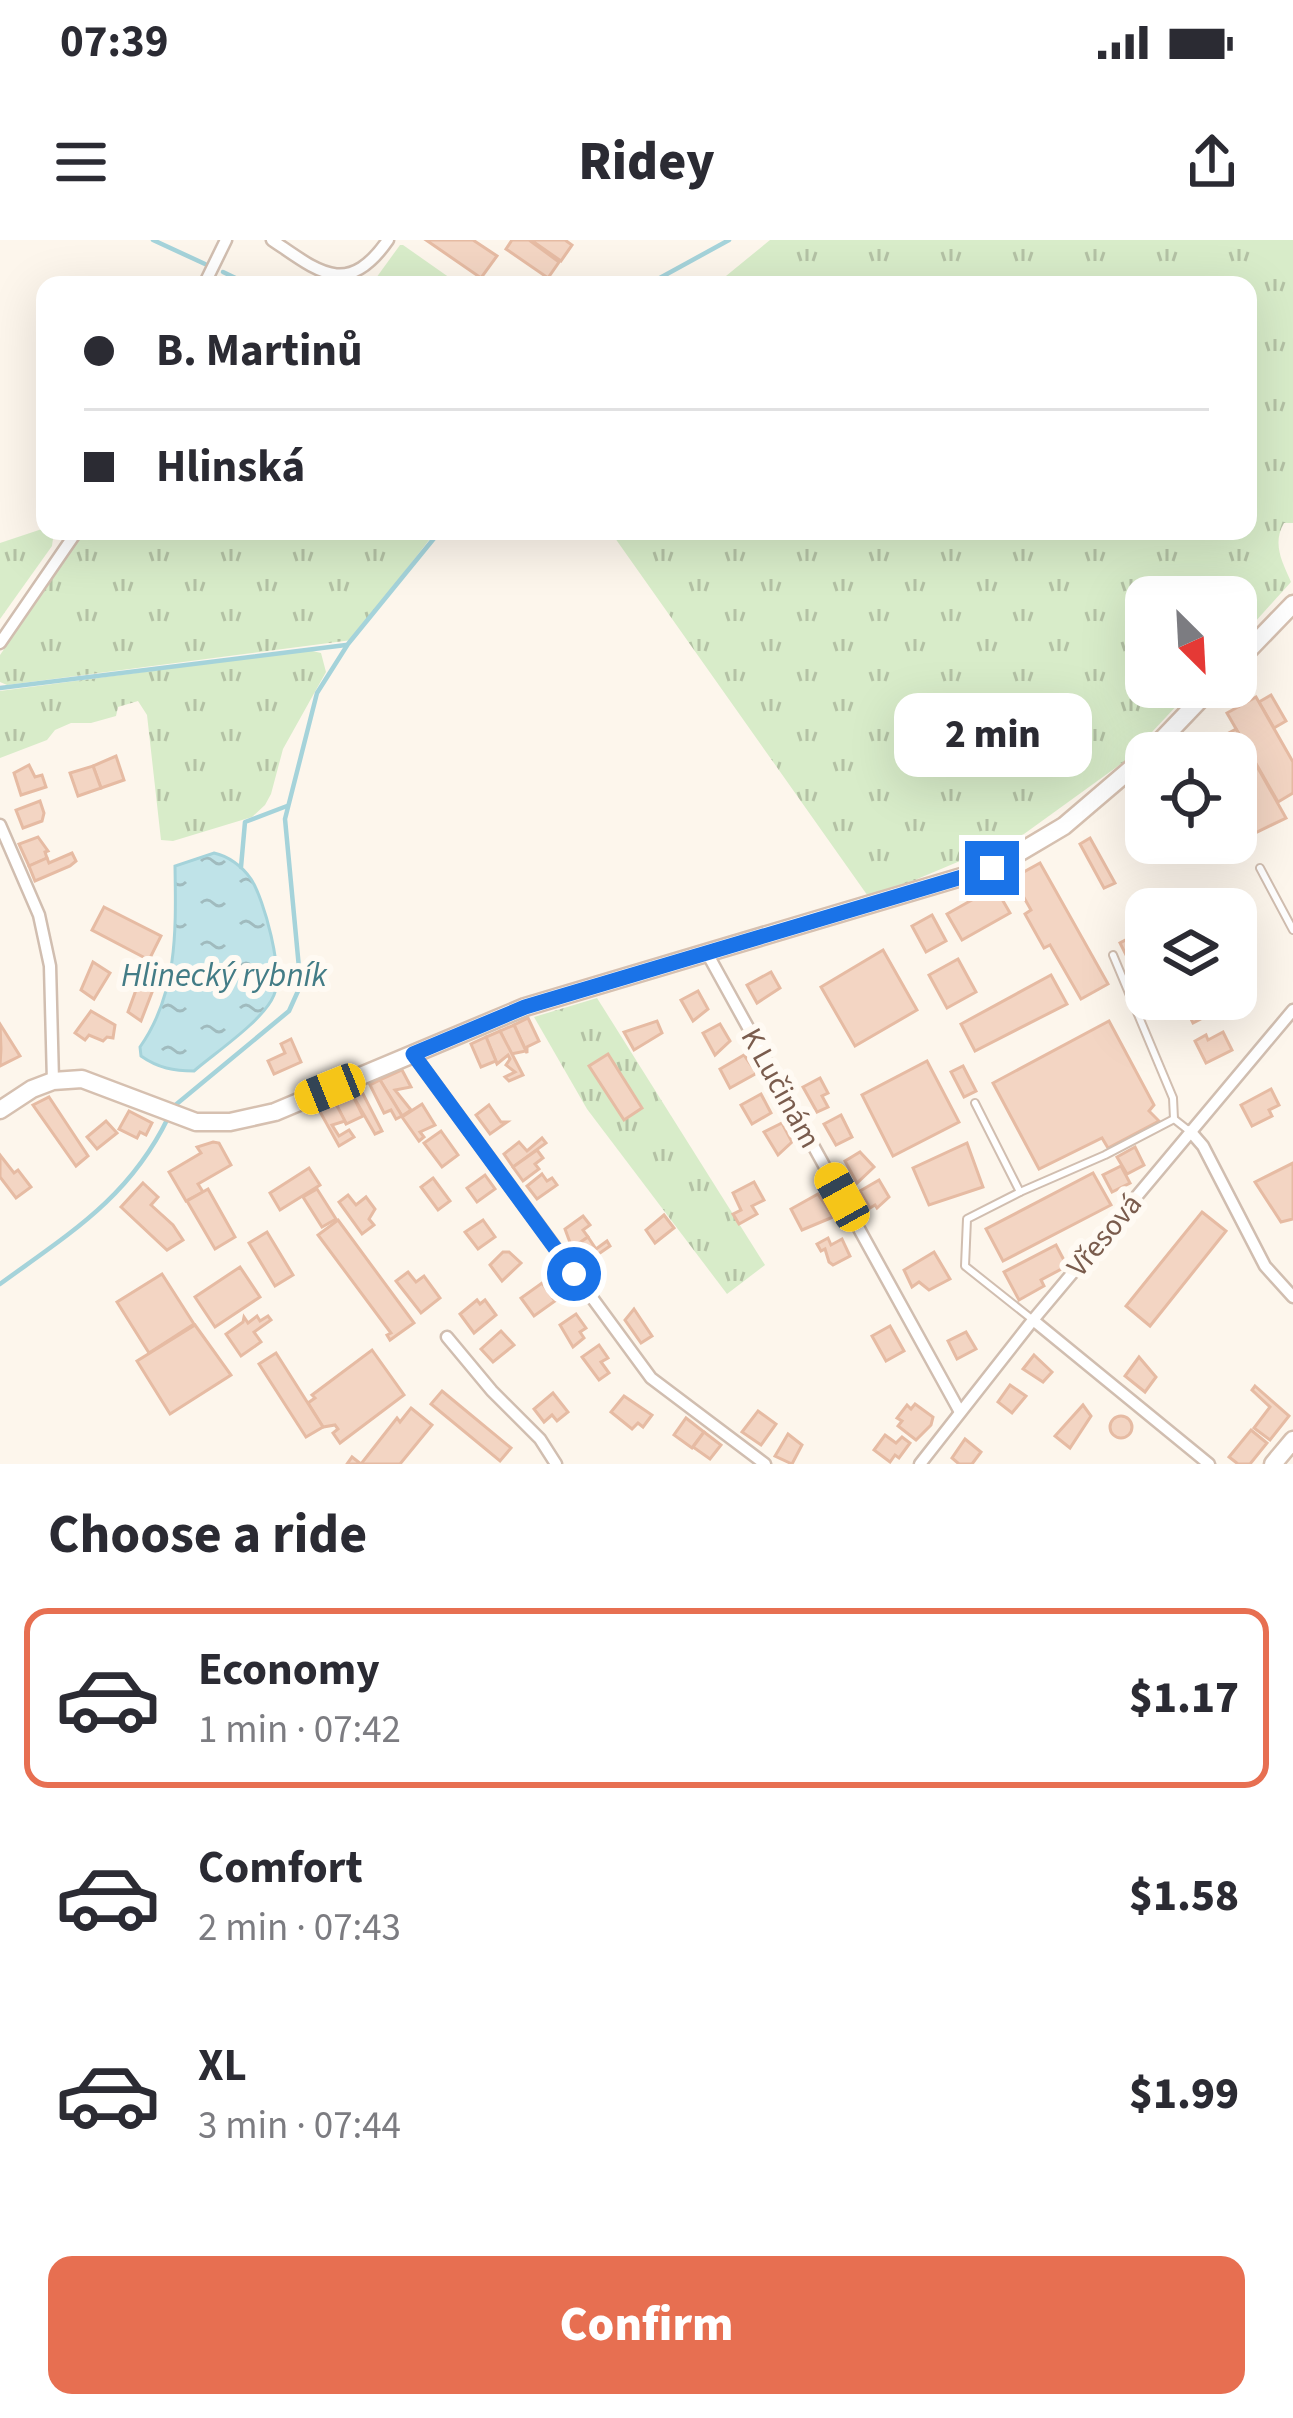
<!DOCTYPE html>
<html lang="en">
<head>
<meta charset="utf-8">
<style>
  body { margin:0; font-family:"Source Sans 3",sans-serif; background:#f2f2f3; color:#2b2b33; height:100vh; display:flex; flex-direction:column; font-size:45px; white-space:nowrap }
  * { box-sizing:border-box; margin:0 }
  p { font-size:39px; color:#7c7c81 }
  .icon { flex:none; width:66px; height:66px; fill:none; stroke:currentColor; stroke-width:2; stroke-linecap:round; stroke-linejoin:round }
  .map { position:relative; height:1224px; overflow:hidden }
  .panel { display:flex; flex-direction:column; background:#fff; flex:1 }
  .panel>* { flex:none }
  .hud { position:absolute; left:36px; top:36px; width:1221px; height:264px; border-radius:24px; box-shadow:0 12px 48px #0002; display:grid; align-content:center; height:264px; padding:0 48px; background:#fff }
  .needle { width:78px; rotate:156deg }
  .fabs { position:absolute; left:1125px; top:336px; display:grid; gap:24px }
  .fabs a { display:grid; place-items:center; width:132px; height:132px; border-radius:24px; background:#fff; box-shadow:0 12px 48px #0002; font-size:60px }
  .end { position:absolute; width:54px; height:54px; margin:-27px; border:15px solid #1a73e8; background:#fff; box-shadow:0 0 0 6px #fff }
  .from { border-radius:50% }
  .bubble { position:absolute; height:84px; border-radius:24px; background:#fff; box-shadow:0 12px 48px #0002; font-size:39px; font-weight:800; line-height:84px; text-align:center }
  .car { position:absolute; width:36px; height:72px; margin:-36px -18px; border-radius:15px; box-shadow:0 0 9px 3px #0007; background:linear-gradient(#f5c518 24%,#345 0 40%,#f5c518 0 76%,#345 0 86%,#f5c518 0) }
  .hud b { display:flex; align-items:center; gap:42px; height:114px; font-size:45px }
  .hud b+b { border-top:3px solid #e1e1e2 }
  .hud i { width:30px; height:30px; background:#2b2b33 }
  ul { padding:0; list-style:none }
  li { display:flex; align-items:center; gap:36px; height:180px; margin:0 24px 18px; padding:0 24px; border:6px solid transparent; border-radius:24px }
  li div { flex:1 }
  li b { display:block; font-size:45px }
  li em { font-style:normal; font-weight:800 }
  li.active { border-color:#e76f51 }
  li>.icon { width:108px; height:108px; stroke-width:1.5 }
  h2 { padding:0 48px; font-size:54px; line-height:144px }
  .cta { display:flex; gap:24px; margin-top:auto; padding:24px 48px }
  .cta a { flex:1; height:138px; border-radius:24px; background:#e76f51; color:#fff; font-size:48px; font-weight:800; line-height:138px; text-align:center }
  .status { display:flex; justify-content:space-between; align-items:center; height:84px; padding:0 60px; background:#fff; direction:ltr }
  .status svg { height:33px; fill:currentColor }
  header { display:flex; justify-content:space-between; align-items:center; height:156px; padding:0 48px; background:#fff; font-size:54px; font-weight:800 }
  .map>svg:first-child { display:block }
  .grass { fill:url(#grass-tufts) }
  .water { fill:url(#water-ripples); stroke:#a5d3da; stroke-width:3 }
  .lines { fill:none; stroke-linecap:round; stroke-linejoin:round }
  .stream { stroke:#a5d3da; stroke-width:4.5 }
  .building { fill:#f3d5c3; stroke:#e6bba3; stroke-width:3 }
  .lane-casing { stroke:#d1beb0; stroke-width:10 }
  .street-casing { stroke:#d1beb0; stroke-width:15 }
  .secondary-casing { stroke:#d6c0b0; stroke-width:21 }
  .lane { stroke:#fff; stroke-width:6 }
  .street { stroke:#fff; stroke-width:10 }
  .secondary { stroke:#fff; stroke-width:16 }
  .route { stroke:#1a73e8; stroke-width:15 }
  .labels { text-anchor:middle; stroke-width:12; stroke-linejoin:round; paint-order:stroke }
  .street-label { font-size:30px; fill:#7a5c4d; stroke:#fffaf3 }
  .water-label { font-size:33px; font-style:italic; fill:#437c86; stroke:#fffaf3 }
</style>
</head>
<body>
<div class="status"><b>07:39</b><svg viewBox="0 0 49 12"><path d="M0 12V9h3v3zM5 12V6h3v6zM10 12V3h3v9zM15 12V0h3v12zM26 1h20v11H26zM47 4h2v5h-2z"/></svg></div>
<header><svg class="icon" aria-label="menu" viewBox="0 0 24 24"><path d="M4 6h16M4 12h16M4 18h16"/></svg>Ridey<svg class="icon" aria-label="share" viewBox="0 0 24 24"><path d="M12 15V3M7 8l5-5 5 5M5 13v7h14v-7"/></svg></header>
<div class="map">
<svg width="1293" height="1224" viewBox="0 0 1293 1224">
  <defs>
    <pattern id="grass-tufts" width="24" height="20" patternUnits="userSpaceOnUse" patternTransform="scale(3)"><rect width="24" height="20" fill="#d8ecc9"/><path d="M3 7l-1-3M5 7V3M7 7l1-3M15 17l-1-3M17 17v-4M19 17l1-3" fill="none" stroke="#b4c2a5"/></pattern>
    <pattern id="water-ripples" width="26" height="14" patternUnits="userSpaceOnUse" patternTransform="scale(3)"><rect width="26" height="14" fill="#bfe3e8"/><path d="M2 4q2-2 4 0t4 0M15 11q2-2 4 0t4 0" fill="none" stroke="#a0bbbe"/></pattern>
  </defs>
  <rect width="100%" height="100%" fill="#fdf6ec"/>
  <!-- grass -->
  <g class="grass">
    <path d="M770 0H1293V283H1284C1272 304 1282 321 1291 342L1236 403V357H1146V447H1194L1125 521 1024 594 870 659 610 291H1248V45H715Z"/>
    <path d="M400 5H403L460 45H371Z"/>
    <path d="M45 288 54 291 52 306 0 379V303Z"/>
    <path d="M85 291H436L352 400 7 445 0 442V415Z"/>
    <path d="M308 410 321 413 326 432 283 509 271 554 265 565 252 577 173 601 161 600 147 475 138 461 118 467 116 476 91 483H71L55 490 47 500 0 518V451Z"/>
    <path d="M597 758 765 1025 727 1054 587 869 534 777Z"/>
  </g>
  <!-- water -->
  <path class="water" d="M214 613C228 616 242 626 251 639 264 659 284 732 274 755 264 780 216 812 194 831 174 831 158 828 141 816L140 807C178 753 176 690 175 626Z"/>
  <g class="lines">
    <!-- stream -->
    <g class="stream">
      <path d="M153 0 205 24"/>
      <path d="M223 32 250 45"/>
      <path d="M647 45 729 0"/>
      <path d="M0 448 346 405"/>
      <path d="M241 627 245 582 287 566"/>
      <path d="M173 867 289 771 298 751 299 728 285 579 317 453 348 404 440 291"/>
      <path d="M0 1044C70 993 129 958 168 878"/>
    </g>
  </g>
  <!-- building -->
  <g class="building">
    <path d="M426 0H473L497 16 481 38Z"/>
    <path d="M512 0H529L559 22 548 38 506 9Z"/>
    <path d="M531 0H565L572 5 561 21Z"/>
    <path d="M1271 455 1286 481 1274 488 1259 462Z"/>
    <path d="M1256 457 1293 522V553L1278 562 1227 473Z"/>
    <path d="M1236 489 1286 578 1253 594 1236 563V513H1212L1207 505Z"/>
    <path d="M116 516 124 540 101 548 93 526Z"/>
    <path d="M29 525 35 537 42 535 46 547 21 555 14 533Z"/>
    <path d="M93 526 101 548 78 556 70 533Z"/>
    <path d="M40 561 44 573 42 581 23 588 16 570Z"/>
    <path d="M38 597 48 611 45 612 47 618 29 626 19 604Z"/>
    <path d="M1090 598 1115 643 1104 648 1080 604Z"/>
    <path d="M72 613 76 621 70 626 35 641 29 626 47 618 49 623Z"/>
    <path d="M1040 623 1108 744 1081 759 1050 705 1044 708 1025 674 1031 670 1013 638Z"/>
    <path d="M995 647 1010 673 962 700 947 674Z"/>
    <path d="M104 667 161 696 149 720 92 690Z"/>
    <path d="M932 675 946 701 926 712 912 686Z"/>
    <path d="M1135 695 1146 714V742L1141 745 1120 703Z"/>
    <path d="M883 710 917 770 855 806 821 747Z"/>
    <path d="M958 719 976 752 947 768 929 735Z"/>
    <path d="M93 722 110 733 94 759 81 750Z"/>
    <path d="M144 728 159 734 141 781 128 772Z"/>
    <path d="M771 732 780 748 757 763 747 745Z"/>
    <path d="M1051 735 1067 764 975 811 961 784Z"/>
    <path d="M698 751 708 769 693 781 681 760Z"/>
    <path d="M1199 759H1212L1218 770 1193 783 1182 761Z"/>
    <path d="M91 771 115 785 113 798 107 797 103 801 89 795 85 800 75 793Z"/>
    <path d="M528 778 539 801 527 807V813L514 785Z"/>
    <path d="M657 781 662 793 634 810 624 792Z"/>
    <path d="M1109 781 1154 865 1149 871 1159 881 1108 908 1102 898 1039 929 993 843Z"/>
    <path d="M0 784 20 816 0 826 1 809Z"/>
    <path d="M720 784 730 801 715 815 703 793Z"/>
    <path d="M514 785 526 811 511 814 500 791Z"/>
    <path d="M500 791 523 835 509 841 505 837 515 832 506 825 510 819 508 815 497 824 486 797Z"/>
    <path d="M1223 792 1232 810 1206 823 1195 801 1206 795 1208 800Z"/>
    <path d="M486 797 496 821 481 827 471 804Z"/>
    <path d="M291 799 301 822 274 834 268 821 285 813 281 804Z"/>
    <path d="M608 814 642 868 624 880 589 826Z"/>
    <path d="M744 815 757 833 730 848 720 829Z"/>
    <path d="M927 821 959 882 893 916 862 855Z"/>
    <path d="M963 826 976 851 964 857 951 832Z"/>
    <path d="M402 830 411 847 395 850 411 870 402 876 380 840Z"/>
    <path d="M820 838 828 853 822 856 828 867 817 872 803 847Z"/>
    <path d="M380 840 402 876 396 879 391 870 384 873 370 845Z"/>
    <path d="M1271 849 1279 865 1269 870 1272 876 1252 886 1241 865Z"/>
    <path d="M361 850 382 891 375 894 352 854Z"/>
    <path d="M352 854 363 876 346 884 335 862Z"/>
    <path d="M761 854 771 873 752 884 741 865Z"/>
    <path d="M49 857 88 916 76 926 33 865Z"/>
    <path d="M335 862 345 881 332 885 339 896 349 890 354 897 339 906 319 870Z"/>
    <path d="M422 864 435 885 420 892 424 897 419 901 402 877Z"/>
    <path d="M489 865 501 882H507L490 894 476 875Z"/>
    <path d="M129 871 152 883 146 895 140 892 137 898 119 889Z"/>
    <path d="M841 875 852 897 836 905 824 884Z"/>
    <path d="M106 881 117 893 97 909 87 897Z"/>
    <path d="M782 883 792 902 778 915 764 892Z"/>
    <path d="M441 891 458 915 442 927 424 903Z"/>
    <path d="M542 898 546 903 513 927 504 914 519 902 527 911Z"/>
    <path d="M213 902 219 903 231 925 198 944 203 952 186 961 169 932 201 913 197 907Z"/>
    <path d="M967 903 983 947 929 965 913 928Z"/>
    <path d="M1135 907 1144 925 1127 934 1117 917Z"/>
    <path d="M537 910 543 918 535 924 539 929 523 941 513 927Z"/>
    <path d="M860 912 874 927 857 943 845 921Z"/>
    <path d="M0 915 14 933 18 930 31 947 16 958 0 937Z"/>
    <path d="M1293 923V979L1281 982 1255 942Z"/>
    <path d="M1121 926 1130 943 1112 952 1103 935Z"/>
    <path d="M309 928 320 945 280 970 270 953Z"/>
    <path d="M1093 933 1111 965 1003 1021 986 989Z"/>
    <path d="M542 934 547 941 552 938 557 945 537 959 527 946Z"/>
    <path d="M485 935 495 949 477 962 467 948Z"/>
    <path d="M433 938 450 961 438 970 421 947Z"/>
    <path d="M879 940 889 957 877 968 875 965 870 968 860 951Z"/>
    <path d="M754 942 764 960 752 966 757 974 739 984 733 974 741 970 733 953Z"/>
    <path d="M143 943 158 957 151 965 173 985 183 1000 167 1010 121 967Z"/>
    <path d="M208 949 235 997 215 1009 187 961Z"/>
    <path d="M317 949 336 979 322 987 303 957Z"/>
    <path d="M818 954 833 977 802 990 791 969Z"/>
    <path d="M348 955 356 965 366 957 375 969 369 979 374 985 362 994 339 962Z"/>
    <path d="M1202 972 1226 991 1150 1086 1126 1066Z"/>
    <path d="M664 975 674 988 655 1003 646 990Z"/>
    <path d="M583 976 590 985 583 990 588 997 572 1008 565 989Z"/>
    <path d="M338 980 414 1083 390 1100 387 1095 391 1093 318 995Z"/>
    <path d="M483 980 495 997 478 1009 465 992Z"/>
    <path d="M267 992 293 1035 275 1046 249 1003Z"/>
    <path d="M588 997 596 1009 607 1001 610 1006 584 1024 572 1008Z"/>
    <path d="M828 998 831 1005 842 999 850 1016 833 1025 829 1022 825 1009 821 1011 817 1004Z"/>
    <path d="M1056 1005 1067 1026 1041 1040 1044 1046 1019 1060 1004 1032Z"/>
    <path d="M503 1012H509L521 1023 502 1041 490 1025Z"/>
    <path d="M934 1012 950 1039 929 1050 919 1042 912 1047 904 1030Z"/>
    <path d="M240 1027 260 1057 215 1087 195 1057Z"/>
    <path d="M408 1032 416 1042 424 1036 440 1058 421 1073 396 1041Z"/>
    <path d="M162 1034 194 1084 149 1113 117 1062Z"/>
    <path d="M542 1043 555 1061 534 1076 521 1058Z"/>
    <path d="M477 1060 480 1064 485 1060 496 1075 474 1093 460 1074Z"/>
    <path d="M634 1069 652 1096 641 1103 625 1080Z"/>
    <path d="M576 1074 586 1088 580 1092 584 1098 573 1107 560 1085Z"/>
    <path d="M257 1076 260 1081 268 1076 271 1080 254 1092 261 1102 241 1116 226 1094 243 1082 244 1077 248 1083Z"/>
    <path d="M195 1085 231 1135 170 1174 137 1121Z"/>
    <path d="M890 1086 904 1111 886 1121 872 1096Z"/>
    <path d="M501 1091 514 1105 493 1122 481 1109Z"/>
    <path d="M966 1092 976 1109 957 1119 948 1101Z"/>
    <path d="M599 1105 608 1118 601 1122 609 1133 599 1140 582 1117Z"/>
    <path d="M372 1110 404 1155 340 1203 333 1193 338 1189 335 1185 323 1187 308 1163 315 1158 312 1155Z"/>
    <path d="M276 1113 323 1187 306 1197 259 1124Z"/>
    <path d="M1034 1115 1052 1132 1043 1142 1023 1129Z"/>
    <path d="M1139 1117 1156 1137 1145 1152 1125 1136Z"/>
    <path d="M1010 1145 1026 1156 1012 1173 998 1162Z"/>
    <path d="M1255 1146 1289 1176 1270 1200 1254 1188 1270 1167 1252 1150Z"/>
    <path d="M442 1151 511 1208 500 1221 431 1164Z"/>
    <path d="M553 1153 568 1172 557 1181 552 1175 544 1182 534 1169Z"/>
    <path d="M624 1156 652 1175 643 1187 638 1183 632 1189 611 1172Z"/>
    <path d="M915 1164 933 1177 931 1185 916 1200 898 1186 902 1181 897 1178 907 1165 911 1169Z"/>
    <path d="M1083 1165 1091 1176 1070 1208 1055 1196Z"/>
    <path d="M411 1168 432 1185 400 1224H347L352 1217 361 1224 397 1178 400 1182Z"/>
    <path d="M758 1171 776 1184 761 1205 742 1192Z"/>
    <circle cx="1121" cy="1187" r="11"/>
    <path d="M686 1178 704 1192 692 1208 674 1195Z"/>
    <path d="M1251 1190 1267 1203 1250 1224H1238L1229 1217Z"/>
    <path d="M704 1192 721 1205 710 1219 693 1207Z"/>
    <path d="M788 1194 802 1205 792 1224 775 1216Z"/>
    <path d="M885 1195 896 1203 902 1197 910 1203 899 1218 895 1215 890 1222 874 1210Z"/>
    <path d="M965 1199 981 1212 972 1224H959L952 1218Z"/>
  </g>
  <g class="lines">
    <defs>
      <g id="lane">
        <path d="M1260 628 1293 690"/>
        <path d="M1113 715 1173 858 1174 879"/>
        <path d="M975 863 1020 952 967 979 965 1026 1033 1080"/>
        <path d="M1020 952 1105 915 1174 879 1188 890"/>
      </g>
      <g id="street">
        <path d="M272 0C318 31 347 59 388 0"/>
        <path d="M204 45 226 0"/>
        <path d="M0 403 77 291"/>
        <path d="M0 585 39 675 50 726 53 841"/>
        <path d="M707 713 960 1172"/>
        <path d="M413 814 651 1138 765 1224"/>
        <path d="M1190 891 1203 906 1265 1026 1293 1057"/>
        <path d="M1033 1080 1209 1224"/>
        <path d="M447 1097 492 1151 540 1199 556 1224"/>
        <path d="M920 1224 1033 1080 1293 770"/>
      </g>
      <g id="secondary">
        <path d="M1236 423 1293 364"/>
        <path d="M1149 513 1212 447"/>
        <path d="M0 870 32 849 53 841 82 839 196 882H230L275 872 525 767 995 627 1064 586 1146 516"/>
        <path d="M1273 1224 1293 1200"/>
      </g>
    </defs>
    <!-- lane casing -->
    <use href="#lane" class="lane-casing"/>
    <!-- street casing -->
    <use href="#street" class="street-casing"/>
    <!-- secondary casing -->
    <use href="#secondary" class="secondary-casing"/>
    <!-- lane -->
    <use href="#lane" class="lane"/>
    <!-- street -->
    <use href="#street" class="street"/>
    <!-- secondary -->
    <use href="#secondary" class="secondary"/>
  </g>
  <g class="lines">
    <!-- route -->
    <path class="route" d="M574 1034 413 814 525 767 992 628"/>
  </g>
  <g class="labels">
    <!-- street labels -->
    <g class="street-label">
      <text transform="translate(781 848) rotate(61)" y="10">K Lučinám</text>
      <text transform="translate(1104 995) rotate(-50)" y="10">Vřesová</text>
    </g>
    <!-- water labels -->
    <g class="water-label">
      <text x="224" y="746">Hlinecký rybník</text>
    </g>
  </g>
</svg>
<div class="fabs">
<a><svg class="needle" viewBox="-14 -14 28 28"><path d="M0-13l5 13h-10z" fill="#e53935"/><path d="M0 13l5-13h-10z" fill="#7c7c81"/></svg></a>
<a><svg class="icon" aria-label="locate" viewBox="0 0 24 24"><circle cx="12" cy="12" r="6"/><path d="M12 2v4M12 18v4M2 12h4M18 12h4"/></svg></a>
<a><svg class="icon" aria-label="layers" viewBox="0 0 24 24"><path d="M12 4l9 5-9 5-9-5zM3 14l9 5 9-5"/></svg></a>
</div>
<i class="end from" style="left:574px;top:1034px"></i>
<i class="end" style="left:992px;top:628px"></i>
<div class="bubble" style="left:894px;top:453px;width:198px">2 min</div>
<i class="car" style="left:330px;top:849px;rotate:248deg"></i>
<i class="car" style="left:842px;top:957px;rotate:331deg"></i>
<div class="hud">
<b><i class="from"></i>B. Martinů</b>
<b><i></i>Hlinská</b>
</div>
</div>
<section class="panel">
<h2>Choose a ride</h2>
<ul>
<li class="active"><svg class="icon" aria-label="car" viewBox="0 0 24 24"><path d="M5 17H2v-5l4-1 3-4h7l3 4 3 1v5h-3M9 17h6M6 11h13"/><circle cx="7" cy="17" r="2"/><circle cx="17" cy="17" r="2"/></svg><div><b>Economy</b><p>1 min · 07:42</p></div><em>$1.17</em></li>
<li><svg class="icon" aria-label="car" viewBox="0 0 24 24"><path d="M5 17H2v-5l4-1 3-4h7l3 4 3 1v5h-3M9 17h6M6 11h13"/><circle cx="7" cy="17" r="2"/><circle cx="17" cy="17" r="2"/></svg><div><b>Comfort</b><p>2 min · 07:43</p></div><em>$1.58</em></li>
<li><svg class="icon" aria-label="car" viewBox="0 0 24 24"><path d="M5 17H2v-5l4-1 3-4h7l3 4 3 1v5h-3M9 17h6M6 11h13"/><circle cx="7" cy="17" r="2"/><circle cx="17" cy="17" r="2"/></svg><div><b>XL</b><p>3 min · 07:44</p></div><em>$1.99</em></li>
</ul>
<div class="cta"><a>Confirm</a></div>
</section>
</body>
</html>
